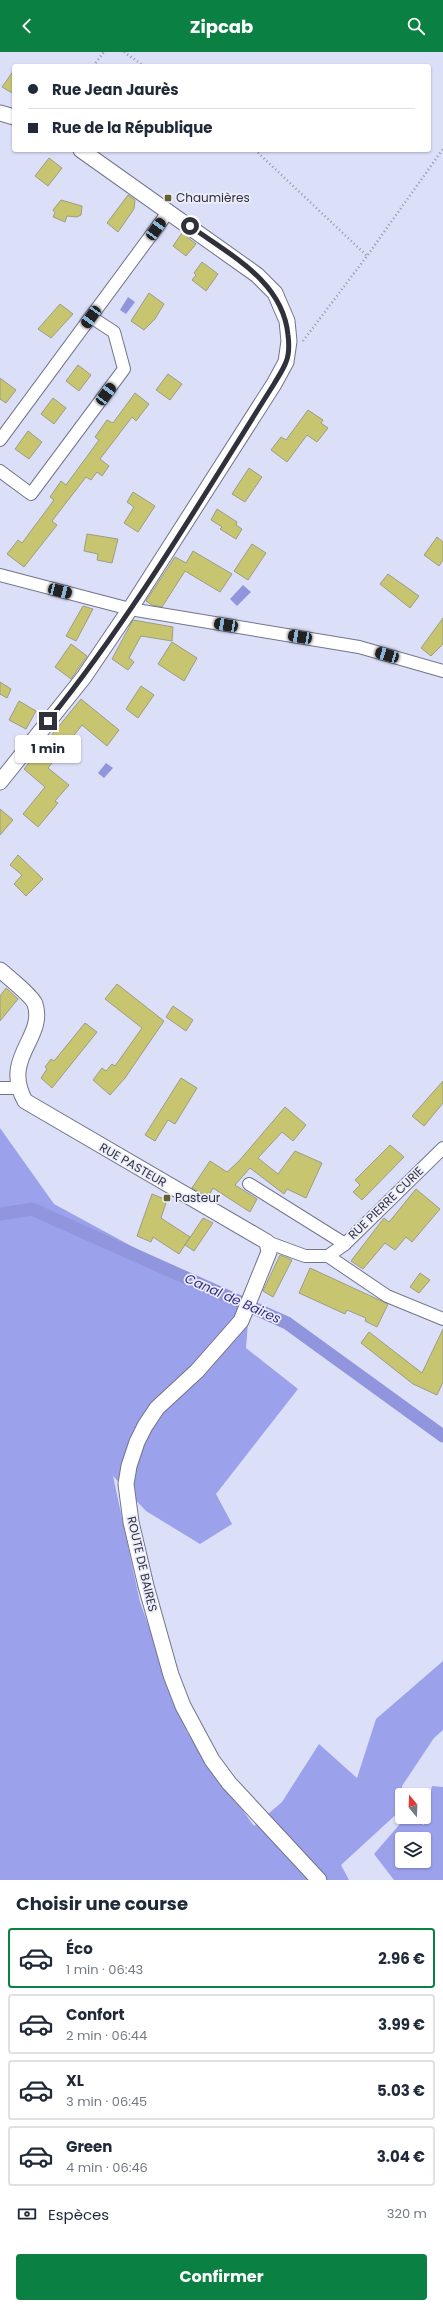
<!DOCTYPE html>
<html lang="fr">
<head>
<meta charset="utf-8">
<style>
  body { margin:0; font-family:Poppins,sans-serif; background:#f6f6f7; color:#1f2937; height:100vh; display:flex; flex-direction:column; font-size:15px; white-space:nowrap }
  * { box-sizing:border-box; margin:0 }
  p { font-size:13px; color:#747a83 }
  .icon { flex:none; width:22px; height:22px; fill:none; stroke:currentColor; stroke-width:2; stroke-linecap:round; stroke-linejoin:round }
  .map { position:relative; height:1828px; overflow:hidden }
  .sheet { display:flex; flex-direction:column; background:#fff; flex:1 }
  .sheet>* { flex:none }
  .hud { position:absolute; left:12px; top:12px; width:419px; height:88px; border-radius:4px; box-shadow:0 1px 3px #0004; display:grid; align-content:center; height:88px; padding:0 16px; background:#fff }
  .needle { width:26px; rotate:341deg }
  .controls { position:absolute; left:395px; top:1736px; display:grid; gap:8px }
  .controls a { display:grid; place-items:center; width:36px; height:36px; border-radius:4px; background:#fff; box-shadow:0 1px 3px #0004; font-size:20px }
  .end { position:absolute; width:18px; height:18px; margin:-9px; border:5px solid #30313b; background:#fff; box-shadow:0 0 0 2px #fff }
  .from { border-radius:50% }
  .bubble { position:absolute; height:28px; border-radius:4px; background:#fff; box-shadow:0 1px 3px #0004; font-size:13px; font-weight:700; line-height:28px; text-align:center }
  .car { position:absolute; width:12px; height:24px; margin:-12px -6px; border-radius:5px; box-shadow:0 0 3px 1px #0007; background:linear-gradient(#222 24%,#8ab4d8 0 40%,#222 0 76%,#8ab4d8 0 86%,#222 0) }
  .hud b { display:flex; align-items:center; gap:14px; height:38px; font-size:15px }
  .hud b+b { border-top:1px solid #e0e1e3 }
  .hud i { width:10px; height:10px; background:#1f2937 }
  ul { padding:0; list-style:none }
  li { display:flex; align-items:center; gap:12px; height:60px; margin:0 8px 6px; padding:0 8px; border:2px solid #e0e1e3; border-radius:4px }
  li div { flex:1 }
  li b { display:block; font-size:15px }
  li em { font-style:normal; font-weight:700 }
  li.on { border-color:#0b8043 }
  li>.icon { width:36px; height:36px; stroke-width:1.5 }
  h2 { padding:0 16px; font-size:18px; line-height:48px }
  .pay { display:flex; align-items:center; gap:10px; height:44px; padding:0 16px; font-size:15px }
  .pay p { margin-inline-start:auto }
  .action { display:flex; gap:8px; margin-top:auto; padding:8px 16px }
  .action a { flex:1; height:46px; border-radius:4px; background:#0b8043; color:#fff; font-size:16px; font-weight:700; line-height:46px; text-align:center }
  header { display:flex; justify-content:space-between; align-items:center; height:52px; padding:0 16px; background:#0b8043; color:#fff; font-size:18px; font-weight:700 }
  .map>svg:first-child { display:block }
  .forest { fill:#9ca1ec; fill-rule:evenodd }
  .water { fill:#9095de }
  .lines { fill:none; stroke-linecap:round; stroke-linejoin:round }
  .canal { stroke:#9095de; stroke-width:13 }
  .building { fill:#c7c570; stroke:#9d9d84 }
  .minor-casing { stroke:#72748b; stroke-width:14 }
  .tertiary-casing { stroke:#72748b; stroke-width:17 }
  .path { stroke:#9294a7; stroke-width:2.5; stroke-dasharray:1 3; stroke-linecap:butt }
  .minor { stroke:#fff; stroke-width:12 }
  .tertiary { stroke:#fff; stroke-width:15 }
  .route { stroke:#30313b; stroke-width:5 }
  .poi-dot { fill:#63622f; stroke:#ebedfc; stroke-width:1.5 }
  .labels { text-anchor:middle; stroke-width:3.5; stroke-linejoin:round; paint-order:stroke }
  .poi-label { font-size:12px; fill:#30313b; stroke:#ebedfc; text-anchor:start }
  .street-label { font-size:12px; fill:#30313b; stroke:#ebedfc }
  .water-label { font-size:13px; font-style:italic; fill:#322b80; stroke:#ebedfc }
</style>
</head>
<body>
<header><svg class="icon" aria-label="back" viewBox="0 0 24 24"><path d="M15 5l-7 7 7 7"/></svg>Zipcab<svg class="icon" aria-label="search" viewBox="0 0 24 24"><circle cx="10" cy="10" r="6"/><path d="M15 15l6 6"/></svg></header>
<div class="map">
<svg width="443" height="1828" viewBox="0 0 443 1828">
  <rect width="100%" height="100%" fill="#dcdff8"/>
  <!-- forest -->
  <g class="forest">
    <path d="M0 1076 54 1152 249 1258 246 1296 298 1337 216 1442 232 1472 200 1492 146 1459 113 1424 140 1550 187 1680 254 1774 282 1750 319 1692 357 1726 376 1667 443 1609V1678L434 1686 402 1734V1757L341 1813 349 1828H0Z"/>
    <path d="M432 1734 443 1735V1828H394L374 1802 406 1765 424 1773ZM402 1787H424V1809H402Z"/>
  </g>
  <!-- water -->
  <g class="water">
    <path d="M128 245 135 250 126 262 120 258Z"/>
    <path d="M243 533 251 540 237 554 230 547Z"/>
    <path d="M106 711 113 716 104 726 98 721Z"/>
  </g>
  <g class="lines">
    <!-- canal -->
    <path class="canal" d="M0 1162 32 1157 287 1271 443 1384"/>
  </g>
  <!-- building -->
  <g class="building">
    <path d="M14 18V42L2 35Z"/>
    <path d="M49 106 62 116 48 134 35 124Z"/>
    <path d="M128 143 135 148 134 157 118 180 107 171Z"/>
    <path d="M61 148 82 154 81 163 77 165 67 164 65 170 53 165 55 161 53 158Z"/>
    <path d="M182 181 196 192 186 204 173 194Z"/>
    <path d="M202 210 218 222 206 239 192 228 196 223 194 221Z"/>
    <path d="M149 241 164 252 155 267 144 278 131 269Z"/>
    <path d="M60 252 73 262 51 286 38 277Z"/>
    <path d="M78 313 91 323 79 339 66 329Z"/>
    <path d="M168 322 182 332 170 348 156 338Z"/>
    <path d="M0 326 16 338 6 351 0 347Z"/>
    <path d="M135 341 149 352 136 369 132 365 100 407 109 414 102 424 97 420 91 428 86 425 52 469 57 473 24 515 7 502 18 488 22 491 54 448 50 445 61 429 66 433 99 388 95 385 107 368 113 371Z"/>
    <path d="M53 346 66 356 54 372 41 362Z"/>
    <path d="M308 358 323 368 321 371 328 376 317 390 307 383 287 410 271 398 281 385 286 388Z"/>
    <path d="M28 379 42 390 29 407 15 397Z"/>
    <path d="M249 416 262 425 245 450 232 442Z"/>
    <path d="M133 440 155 454 138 480 124 471 134 455 127 450Z"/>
    <path d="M217 457 237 470 236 473 242 477 236 487 220 477 222 475 211 468Z"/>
    <path d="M87 482 118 487 112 511 97 508 98 502 84 499Z"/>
    <path d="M437 485 443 490V508L439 514 424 503Z"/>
    <path d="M252 492 266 501 248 528 234 519Z"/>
    <path d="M193 499 232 522 220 540 185 519 162 555 152 553 146 549 175 505 186 511Z"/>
    <path d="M388 522 419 544 410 556 380 532Z"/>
    <path d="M83 554 93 557 76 589 66 584Z"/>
    <path d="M443 566V592L431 604 421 596Z"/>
    <path d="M133 568 173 575 172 589 141 584 129 606 134 610 128 618 112 607Z"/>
    <path d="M172 590 197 606 184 629 158 612Z"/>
    <path d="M71 592 87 604 71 627 55 615Z"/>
    <path d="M0 630 11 637 7 646 0 642Z"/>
    <path d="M141 634 154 643 138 666 126 657Z"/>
    <path d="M81 647 119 678 107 694 82 673 48 716 69 733 55 749 58 751 38 775 23 762 45 735 24 717Z"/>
    <path d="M19 649 36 659 26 677 9 668Z"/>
    <path d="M0 757 13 768 0 783Z"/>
    <path d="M18 803 43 827 26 844 14 832 22 823 10 813Z"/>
    <path d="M117 932 164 969 125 1026 110 1043 93 1028 102 1016 106 1019 112 1012 115 1014 142 976 105 947Z"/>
    <path d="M6 936 18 947 0 969V944Z"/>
    <path d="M173 954 193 968 186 979 166 965Z"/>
    <path d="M85 971 97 980 52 1036 41 1026 47 1017 45 1015 51 1007 54 1009Z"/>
    <path d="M181 1026 197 1036 175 1072 168 1068 155 1089 145 1083Z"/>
    <path d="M443 1029V1051L424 1074 412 1064Z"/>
    <path d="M285 1055 306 1073 293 1089 282 1080 258 1106 278 1122 295 1099 322 1111 306 1146 287 1137 284 1142 250 1116 235 1133 257 1147 250 1160 213 1136 208 1145 192 1136 210 1109 227 1120 239 1109Z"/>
    <path d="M390 1093 404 1105 362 1148 353 1140 360 1133 355 1128Z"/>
    <path d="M416 1137 440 1157 412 1190 406 1185 395 1198 385 1191 363 1217 351 1209 384 1166 389 1170Z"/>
    <path d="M152 1142 167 1148 161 1166 190 1185 179 1202 153 1185 151 1190 137 1184Z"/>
    <path d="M203 1166 213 1171 194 1199 185 1193Z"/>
    <path d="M280 1203 292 1208 273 1245 263 1239Z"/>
    <path d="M310 1216 388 1252 377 1275 365 1269 366 1266 347 1258 345 1262 299 1241Z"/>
    <path d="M420 1221 430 1228 419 1241 410 1235Z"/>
    <path d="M443 1277V1330L437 1343 413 1332 361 1291 369 1280 422 1321Z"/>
  </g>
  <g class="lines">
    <defs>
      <g id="minor">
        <path d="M0 388 169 159"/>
        <path d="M0 419 31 442 124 317 114 280 91 265"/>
        <path d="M0 523 130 557 359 595 443 619"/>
        <path d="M0 1036H18"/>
        <path d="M249 1132 345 1192"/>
        <path d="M267 1190 305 1204H328L387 1244 443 1267"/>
        <path d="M328 1204 345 1192 443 1096"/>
      </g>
      <g id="tertiary">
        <path d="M0 61 14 65"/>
        <path d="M0 730 84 625 130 557 274 332 286 310 289 289 287 269 275 241 257 223 81 98"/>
        <path d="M0 918C8 925 32 944 35 952 46 986 1 1005 25 1049L267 1190 269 1200 241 1269 197 1319 157 1356 145 1374 137 1390 129 1414 126 1432 131 1470 146 1534 171 1623 183 1654 212 1708 229 1731 319 1828"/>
      </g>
    </defs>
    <!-- minor casing -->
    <use href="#minor" class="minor-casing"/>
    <!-- tertiary casing -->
    <use href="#tertiary" class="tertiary-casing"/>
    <!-- path -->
    <g class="path">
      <path d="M124 0 144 14"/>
      <path d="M93 14 104 0"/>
      <path d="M255 98 367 204"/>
      <path d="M303 289 367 204 443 97"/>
    </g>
    <!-- minor -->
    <use href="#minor" class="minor"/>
    <!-- tertiary -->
    <use href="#tertiary" class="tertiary"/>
  </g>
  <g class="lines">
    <!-- route -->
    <path class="route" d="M48 669C133 564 202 446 274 332 278 325 283 318 286 310 289 303 289 291 288 283 283 229 230 203 190 174"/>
  </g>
  <!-- markers -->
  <g class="poi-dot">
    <rect x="164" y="142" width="8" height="8" rx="2"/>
    <rect x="163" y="1142" width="8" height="8" rx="2"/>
  </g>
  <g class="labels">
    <!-- poi labels -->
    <g class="poi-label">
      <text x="176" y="150">Chaumières</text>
      <text x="175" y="1150">Pasteur</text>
    </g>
    <!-- street labels -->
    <g class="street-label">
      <text transform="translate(133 1113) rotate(30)" y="4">RUE PASTEUR</text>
      <text transform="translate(386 1151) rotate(-44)" y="4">RUE PIERRE CURIE</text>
      <text transform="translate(142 1512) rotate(77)" y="4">ROUTE DE BAIRES</text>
    </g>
    <!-- water labels -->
    <g class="water-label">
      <text transform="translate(233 1246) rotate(24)" y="5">Canal de Baires</text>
    </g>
  </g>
</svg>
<div class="controls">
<a><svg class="needle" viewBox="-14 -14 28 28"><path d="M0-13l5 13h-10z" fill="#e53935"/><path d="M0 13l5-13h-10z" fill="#747a83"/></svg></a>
<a><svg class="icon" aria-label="layers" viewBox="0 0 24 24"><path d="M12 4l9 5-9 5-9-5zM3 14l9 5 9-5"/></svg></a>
</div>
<i class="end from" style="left:190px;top:174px"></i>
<i class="end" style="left:48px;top:669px"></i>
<div class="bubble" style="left:15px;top:683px;width:66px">1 min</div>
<i class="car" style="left:156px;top:177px;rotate:36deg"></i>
<i class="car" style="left:91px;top:265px;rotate:216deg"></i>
<i class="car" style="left:106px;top:342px;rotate:37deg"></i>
<i class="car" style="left:60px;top:539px;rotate:104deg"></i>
<i class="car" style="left:226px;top:573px;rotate:279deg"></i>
<i class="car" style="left:300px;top:585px;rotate:279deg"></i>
<i class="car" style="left:387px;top:603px;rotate:286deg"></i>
<div class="hud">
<b><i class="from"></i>Rue Jean Jaurès</b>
<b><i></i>Rue de la République</b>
</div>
</div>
<section class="sheet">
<h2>Choisir une course</h2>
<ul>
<li class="on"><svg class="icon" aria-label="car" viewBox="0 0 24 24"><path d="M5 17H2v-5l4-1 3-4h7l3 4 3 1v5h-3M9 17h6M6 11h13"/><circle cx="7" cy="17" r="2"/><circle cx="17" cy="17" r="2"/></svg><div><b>Éco</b><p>1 min · 06:43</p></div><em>2.96 €</em></li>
<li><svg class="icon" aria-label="car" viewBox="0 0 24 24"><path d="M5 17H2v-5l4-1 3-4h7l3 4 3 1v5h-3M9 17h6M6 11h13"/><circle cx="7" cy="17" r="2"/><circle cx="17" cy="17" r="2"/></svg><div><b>Confort</b><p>2 min · 06:44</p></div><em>3.99 €</em></li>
<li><svg class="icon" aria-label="car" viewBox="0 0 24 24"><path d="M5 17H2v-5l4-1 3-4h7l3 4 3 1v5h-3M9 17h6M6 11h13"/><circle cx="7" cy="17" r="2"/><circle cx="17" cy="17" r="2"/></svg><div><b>XL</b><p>3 min · 06:45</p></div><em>5.03 €</em></li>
<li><svg class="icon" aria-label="car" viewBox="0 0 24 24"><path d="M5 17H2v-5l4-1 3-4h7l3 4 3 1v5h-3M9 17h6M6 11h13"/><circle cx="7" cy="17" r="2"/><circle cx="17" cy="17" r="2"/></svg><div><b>Green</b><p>4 min · 06:46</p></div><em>3.04 €</em></li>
</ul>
<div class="pay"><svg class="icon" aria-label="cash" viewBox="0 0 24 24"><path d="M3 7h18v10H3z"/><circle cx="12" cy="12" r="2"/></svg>Espèces<p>320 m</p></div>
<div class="action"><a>Confirmer</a></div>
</section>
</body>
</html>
